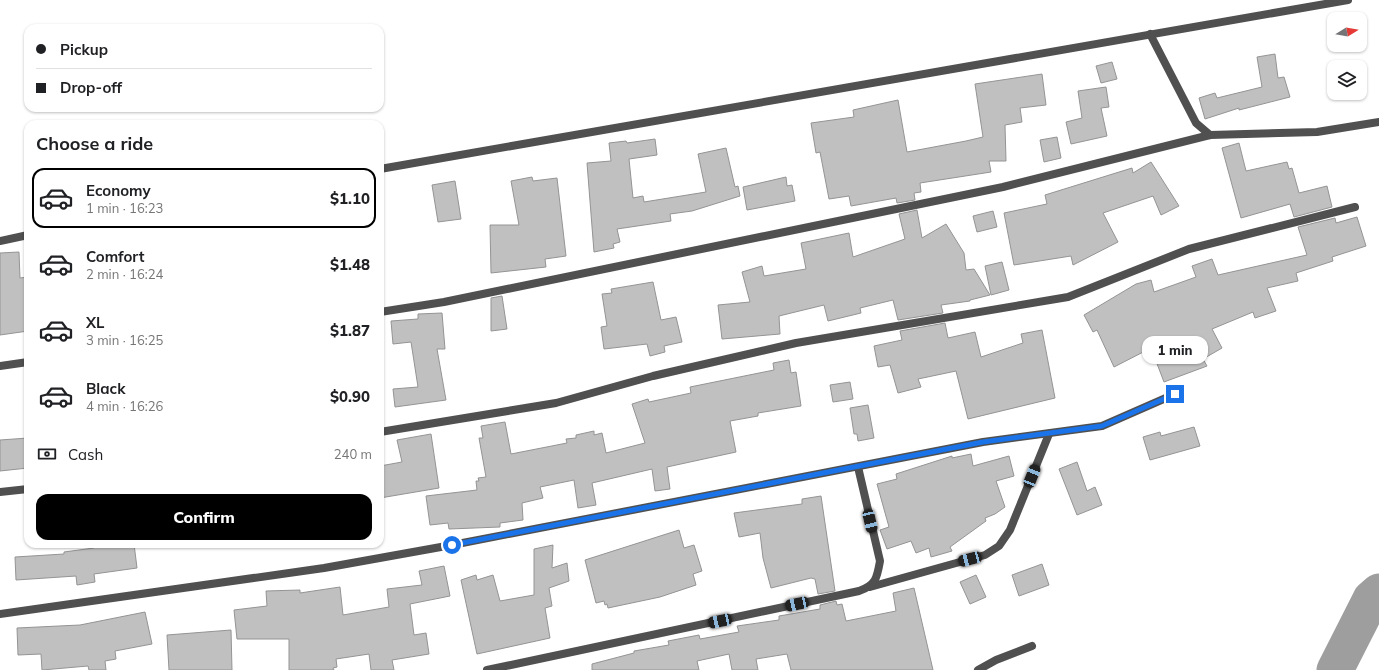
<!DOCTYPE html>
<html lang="en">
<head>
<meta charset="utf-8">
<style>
  body { margin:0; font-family:Mulish,sans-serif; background:#f6f6f6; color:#202124; height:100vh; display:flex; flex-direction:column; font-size:15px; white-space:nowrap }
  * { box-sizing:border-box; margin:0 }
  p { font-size:13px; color:#757577 }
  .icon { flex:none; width:22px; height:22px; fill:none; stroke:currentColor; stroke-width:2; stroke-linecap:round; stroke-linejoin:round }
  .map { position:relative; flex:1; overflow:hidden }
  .details { position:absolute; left:24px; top:120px; width:360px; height:428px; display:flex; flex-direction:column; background:#fff; border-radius:12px; box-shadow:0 1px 3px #0004 }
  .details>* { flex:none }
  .banner { position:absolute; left:24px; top:24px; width:360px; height:88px; border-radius:12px; box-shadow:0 1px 3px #0004; display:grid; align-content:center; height:88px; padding:0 12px; background:#fff }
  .needle { width:26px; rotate:79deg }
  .fabs { position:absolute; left:1327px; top:12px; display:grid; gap:8px }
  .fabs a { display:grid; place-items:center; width:40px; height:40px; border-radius:8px; background:#fff; box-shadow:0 1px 3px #0004; font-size:20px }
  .end { position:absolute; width:18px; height:18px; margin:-9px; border:5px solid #1a73e8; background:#fff; box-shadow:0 0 0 2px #fff }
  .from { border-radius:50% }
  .bubble { position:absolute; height:28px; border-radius:12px; background:#fff; box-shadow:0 1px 3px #0004; font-size:13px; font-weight:800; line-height:28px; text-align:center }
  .car { position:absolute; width:12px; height:24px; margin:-12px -6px; border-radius:5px; box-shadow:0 0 3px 1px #0007; background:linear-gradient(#222 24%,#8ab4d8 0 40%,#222 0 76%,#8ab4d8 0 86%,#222 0) }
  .banner b { display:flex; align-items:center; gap:14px; height:38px; font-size:15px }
  .banner b+b { border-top:1px solid #e0e0e0 }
  .banner i { width:10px; height:10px; background:#202124 }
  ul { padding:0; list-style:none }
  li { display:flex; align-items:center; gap:12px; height:60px; margin:0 8px 6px; padding:0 4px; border:2px solid transparent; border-radius:12px }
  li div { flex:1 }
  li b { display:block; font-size:15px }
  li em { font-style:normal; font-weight:800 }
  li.on { border-color:#000 }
  li>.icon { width:36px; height:36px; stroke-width:1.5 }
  h2 { padding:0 12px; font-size:18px; line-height:48px }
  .pay { display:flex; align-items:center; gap:10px; height:44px; padding:0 12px; font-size:15px }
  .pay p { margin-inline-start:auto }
  .button { display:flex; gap:8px; margin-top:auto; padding:8px 12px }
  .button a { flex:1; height:46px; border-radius:12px; background:#000; color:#fff; font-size:16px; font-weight:800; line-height:46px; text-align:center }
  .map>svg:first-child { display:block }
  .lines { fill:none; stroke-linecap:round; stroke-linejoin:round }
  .river { stroke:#9e9e9e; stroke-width:37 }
  .building { fill:#c0c0c0; stroke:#949494 }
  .minor { stroke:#505050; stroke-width:8 }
  .route { stroke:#1a73e8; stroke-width:5 }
</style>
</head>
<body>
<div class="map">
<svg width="1379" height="670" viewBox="0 0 1379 670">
  <rect width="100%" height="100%" fill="#fff"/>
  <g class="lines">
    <!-- river -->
    <path class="river" d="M1335 670 1371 599 1379 592"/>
  </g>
  <!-- building -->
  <g class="building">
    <path d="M1275 54 1278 78 1284 77 1290 97 1239 110V108L1205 119 1199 98 1215 93 1217 98 1262 87 1257 57Z"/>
    <path d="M1112 62 1117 79 1101 83 1096 66Z"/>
    <path d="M1042 74 1046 105 1020 108 1022 122 1005 125 1006 161H989L991 172 920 183 921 192 914 193 915 200 897 203 896 198 851 206 849 196 829 199 820 152 816 153 811 123 854 117 853 110 898 100 907 152 966 141 983 137 975 84Z"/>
    <path d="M1106 87 1109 107 1101 108 1107 136 1071 144 1066 122 1082 118 1078 91Z"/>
    <path d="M1057 137 1061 158 1044 162 1040 140Z"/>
    <path d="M655 139 657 155 629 159 633 198 643 196 644 202 706 192 698 154 726 148 735 187 738 186 740 196 692 211 670 214 671 221 617 229 620 242 613 244 614 248 594 252 587 163 611 161 609 143 626 141 627 143Z"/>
    <path d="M1239 143 1246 171 1287 162 1289 169 1292 168 1299 193 1327 186 1332 207 1294 217 1290 204 1241 218 1222 148Z"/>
    <path d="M1151 162 1179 206 1161 215 1153 196 1103 213 1118 242 1073 265 1071 256 1014 265 1004 213 1047 204 1045 195 1132 168 1133 173Z"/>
    <path d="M532 177 533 181 557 178 566 256 545 259 546 267 491 273 490 225H519L511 181Z"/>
    <path d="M786 177 787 186 792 185 795 201 747 210 743 187Z"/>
    <path d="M455 181 461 219 438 222 432 185Z"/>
    <path d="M917 210 922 238 946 224 964 253 966 270 974 269 990 295 970 300V301L941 305 943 313 898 320 893 300 860 308 861 313 828 321 824 305 779 316 780 334 722 339 718 305 750 302 742 272 762 266 764 276 806 269 801 243 849 233 853 257 905 239 899 214Z"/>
    <path d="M993 211 997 227 977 232 973 216Z"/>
    <path d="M1357 217 1366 246 1332 257 1333 261 1296 273 1298 281 1267 288 1276 311 1255 318 1253 312 1212 329 1222 348 1203 359 1207 366 1164 382 1151 348 1114 367 1097 330 1093 332 1084 315 1136 284 1151 280 1154 292 1196 277 1192 266 1212 259 1218 275 1307 255 1298 227 1335 218 1336 223Z"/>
    <path d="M19 252 20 278 28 277V331L0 335V253Z"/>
    <path d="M1002 262 1009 290 991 295 985 266Z"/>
    <path d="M653 282 661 320 676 317 682 342 664 346 665 352 650 356 647 344 604 349 601 327 607 326 602 294 612 293 611 289Z"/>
    <path d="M502 296 507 329 491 331V298Z"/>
    <path d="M442 313 445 349H437L446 400 395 407 393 389 418 387 411 342 393 344 391 321 418 319V314Z"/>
    <path d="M945 323 948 338 975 332 981 357 1023 343 1021 334 1042 330 1055 398 968 419 956 371 918 379 921 387 898 393 890 365 878 367 874 346 902 340 900 331Z"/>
    <path d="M789 360 791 373 796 372 801 406 758 413V416L730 421 736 452 667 467 670 489 655 491 652 469 592 483 596 505 578 508 574 480 540 487 543 498 522 503 523 520 500 523V527L449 529 448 523 430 525 426 496 477 490 476 481H479L478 478 486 477 479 438H483L481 426 505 422 511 454 567 443 566 439 576 438V435L594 431V435L602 433 606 453 645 443 632 404 648 399 649 402 691 393 690 387 774 370 773 363Z"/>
    <path d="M850 382 853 399 833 402 830 385Z"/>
    <path d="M868 405 874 438 858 441 857 434H854L850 408Z"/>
    <path d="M1194 427 1200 446 1150 460 1143 437 1160 432 1161 436Z"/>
    <path d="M431 434 439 488 380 498V466L402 462 397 440Z"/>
    <path d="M28 438V468L0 471V440Z"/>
    <path d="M971 454 973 466 1009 456 1014 476 996 481 1005 507 995 514 985 518 986 521 950 547 952 551 931 557 929 548 916 553 911 541 887 549 880 530 889 527 877 484 897 479 896 474 952 456V458Z"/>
    <path d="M1077 462 1087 491 1095 487 1102 505 1077 515 1059 469Z"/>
    <path d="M821 496 835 591 818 594 815 579 811 578 771 588 763 558 760 533 739 537 734 513 802 504V499Z"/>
    <path d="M679 530 684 548 694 545 702 571 693 574 696 585 660 597 608 608 607 604 605 605 604 601 596 603 585 560Z"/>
    <path d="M126 544H134L137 568 94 574 95 582 77 585 76 576 16 580 15 557 64 554V552L94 548V546Z"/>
    <path d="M553 545 552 568 567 563 569 581 549 588 552 606 545 608 550 638 477 654 461 580 476 575 477 580 493 575 500 601 534 595V549Z"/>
    <path d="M1042 564 1049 585 1019 596 1012 575Z"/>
    <path d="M444 566 450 596 410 604 414 635 426 633 429 654 392 660 394 670H371L369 654 336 659 337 667 333 668 334 670H289V639H237L234 610 267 606 266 591 300 590V593L340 587 343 615 389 607 387 589 422 585 419 571Z"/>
    <path d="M976 575 986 597 970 604 960 582Z"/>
    <path d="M914 588 933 670H791L787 654 756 659 758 670H732L729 654 697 661 699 670H592V664L634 653V651L669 645 668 641 699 635 700 639 739 632 737 626 779 620V616L820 609V605L836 601 837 605 842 604 846 621 896 611 893 593Z"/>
    <path d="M145 612 152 644 115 651 116 659 105 661 106 670H89L88 666 42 670 41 654 18 655 17 628 80 625Z"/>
    <path d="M231 630 232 670H169L167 635Z"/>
  </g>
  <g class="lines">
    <!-- minor -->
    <g class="minor">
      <path d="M1150 34 1196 123 1210 135"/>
      <path d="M380 169 1348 0"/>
      <path d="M0 241 28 235"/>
      <path d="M380 312 444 302 1003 187 1210 135 1317 132 1379 122"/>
      <path d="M0 366 28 362"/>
      <path d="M380 432 556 403 653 376 796 343 1068 297 1189 249 1355 207"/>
      <path d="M0 492 28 489"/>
      <path d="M870 587 985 555 999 546 1010 530 1049 434"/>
      <path d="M0 614 324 568 452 545 983 442 1102 426 1175 394"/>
      <path d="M487 670 859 591C876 585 877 578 880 561L858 467"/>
      <path d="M978 670 996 660 1032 646"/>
    </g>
  </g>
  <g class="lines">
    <!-- route -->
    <path class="route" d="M452 545 983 442 1102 426 1175 394"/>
  </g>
</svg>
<div class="fabs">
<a><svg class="needle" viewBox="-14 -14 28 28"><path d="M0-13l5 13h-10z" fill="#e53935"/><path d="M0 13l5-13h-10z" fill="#757577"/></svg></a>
<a><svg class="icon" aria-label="layers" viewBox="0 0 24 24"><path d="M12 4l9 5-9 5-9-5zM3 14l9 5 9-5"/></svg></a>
</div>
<i class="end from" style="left:452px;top:545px"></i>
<i class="end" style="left:1175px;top:394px"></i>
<div class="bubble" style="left:1142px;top:336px;width:66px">1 min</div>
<i class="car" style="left:1032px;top:476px;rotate:22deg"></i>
<i class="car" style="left:870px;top:521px;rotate:167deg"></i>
<i class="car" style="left:970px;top:559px;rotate:255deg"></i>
<i class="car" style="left:797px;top:604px;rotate:258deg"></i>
<i class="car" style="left:720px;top:621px;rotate:258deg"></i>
<div class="banner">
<b><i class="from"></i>Pickup</b>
<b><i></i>Drop-off</b>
</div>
<section class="details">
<h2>Choose a ride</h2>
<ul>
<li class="on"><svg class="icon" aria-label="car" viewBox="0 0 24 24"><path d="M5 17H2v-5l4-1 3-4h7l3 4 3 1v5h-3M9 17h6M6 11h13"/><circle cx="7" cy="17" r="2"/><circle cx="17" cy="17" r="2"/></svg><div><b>Economy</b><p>1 min · 16:23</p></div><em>$1.10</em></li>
<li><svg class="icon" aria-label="car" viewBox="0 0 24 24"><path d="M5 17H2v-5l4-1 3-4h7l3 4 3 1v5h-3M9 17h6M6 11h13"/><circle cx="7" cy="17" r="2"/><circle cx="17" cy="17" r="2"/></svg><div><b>Comfort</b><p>2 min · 16:24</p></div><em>$1.48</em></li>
<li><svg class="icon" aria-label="car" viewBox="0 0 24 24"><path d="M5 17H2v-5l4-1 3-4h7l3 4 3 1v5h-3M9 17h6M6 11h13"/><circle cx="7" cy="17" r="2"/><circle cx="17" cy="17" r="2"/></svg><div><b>XL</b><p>3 min · 16:25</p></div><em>$1.87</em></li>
<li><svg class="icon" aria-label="car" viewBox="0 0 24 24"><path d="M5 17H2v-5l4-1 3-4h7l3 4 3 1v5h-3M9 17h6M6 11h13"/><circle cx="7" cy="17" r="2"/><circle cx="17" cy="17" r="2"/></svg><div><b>Black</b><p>4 min · 16:26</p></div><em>$0.90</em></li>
</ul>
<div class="pay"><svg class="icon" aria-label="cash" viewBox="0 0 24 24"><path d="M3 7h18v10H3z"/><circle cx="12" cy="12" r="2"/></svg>Cash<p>240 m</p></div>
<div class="button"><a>Confirm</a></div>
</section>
</div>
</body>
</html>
